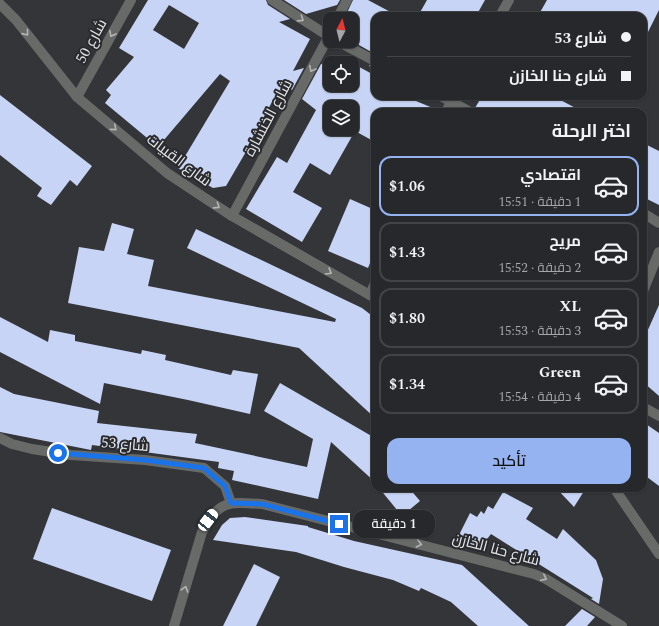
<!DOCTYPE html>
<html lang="ar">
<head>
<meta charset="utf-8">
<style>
  body { margin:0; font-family:Spectral,Cairo,serif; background:#323437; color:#f1f3f6; direction:rtl; height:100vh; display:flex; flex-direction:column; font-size:15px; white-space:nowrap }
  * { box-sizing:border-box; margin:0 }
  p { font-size:13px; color:#a4a6a9 }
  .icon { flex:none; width:22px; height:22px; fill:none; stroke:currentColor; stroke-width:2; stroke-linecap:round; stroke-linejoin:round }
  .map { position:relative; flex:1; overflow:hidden; direction:ltr }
  .drawer { position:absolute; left:371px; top:108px; width:276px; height:384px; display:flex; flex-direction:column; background:#26282b; border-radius:12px; box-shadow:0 1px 3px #0004,0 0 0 1px #424447; direction:rtl }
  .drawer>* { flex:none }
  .hud { position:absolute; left:371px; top:12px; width:276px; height:88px; border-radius:12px; box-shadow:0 1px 3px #0004,0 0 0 1px #424447; direction:rtl; display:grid; align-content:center; height:88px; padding:0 16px; background:#26282b }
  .needle { width:26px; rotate:7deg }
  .buttons { position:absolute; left:323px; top:12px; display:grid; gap:8px }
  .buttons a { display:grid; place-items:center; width:36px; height:36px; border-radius:8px; background:#26282b; box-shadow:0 1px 3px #0004,0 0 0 1px #424447; font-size:20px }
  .end { position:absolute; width:18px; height:18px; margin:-9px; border:5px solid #1a73e8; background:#fff; box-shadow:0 0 0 2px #fff }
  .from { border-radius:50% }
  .bubble { position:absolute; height:28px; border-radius:12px; background:#26282b; box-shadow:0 1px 3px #0004,0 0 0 1px #424447; font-size:13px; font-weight:600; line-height:28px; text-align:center; direction:rtl }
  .car { position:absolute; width:12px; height:24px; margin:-12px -6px; border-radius:5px; box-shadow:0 0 3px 1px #0007; background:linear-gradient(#fff 24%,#345 0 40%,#fff 0 76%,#345 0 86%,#fff 0) }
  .hud b { display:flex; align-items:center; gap:14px; height:38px; font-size:15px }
  .hud b+b { border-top:1px solid #424447 }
  .hud i { width:10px; height:10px; background:#f1f3f6 }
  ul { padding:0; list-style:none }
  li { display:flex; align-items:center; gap:12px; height:60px; margin:0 8px 6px; padding:0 8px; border:2px solid #424447; border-radius:12px }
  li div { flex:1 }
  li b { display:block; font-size:15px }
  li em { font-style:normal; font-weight:600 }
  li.on { border-color:#95b2f1 }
  li>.icon { width:36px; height:36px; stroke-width:1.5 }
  h2 { padding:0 16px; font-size:18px; line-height:48px }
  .primary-button { display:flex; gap:8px; margin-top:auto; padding:8px 16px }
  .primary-button a { flex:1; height:46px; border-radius:12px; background:#95b2f1; color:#111; font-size:16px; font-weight:600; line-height:46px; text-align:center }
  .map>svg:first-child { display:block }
  .building { fill:#c7d4f5; fill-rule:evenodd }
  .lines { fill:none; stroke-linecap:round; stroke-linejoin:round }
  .minor { stroke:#686a68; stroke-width:10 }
  .tertiary { stroke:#686a68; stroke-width:10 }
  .oneway { stroke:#b4b5b5 }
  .route { stroke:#1a73e8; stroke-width:5 }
  .labels { text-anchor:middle; stroke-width:4; stroke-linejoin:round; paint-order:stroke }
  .street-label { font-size:15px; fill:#e6e7e9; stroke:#292b2f }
</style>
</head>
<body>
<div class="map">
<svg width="659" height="626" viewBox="0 0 659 626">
  <rect width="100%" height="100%" fill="#333539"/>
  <!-- building -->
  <g class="building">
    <path d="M148 0H266L268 5 290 19 279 22 310 39 293 71 304 68 292 90 285 84 274 103 272 102 246 149 247 150 226 186 213 188 178 168 230 81 220 74 158 147 105 103 111 95 106 90 134 57 119 48ZM169 5 199 23 184 49 153 30Z"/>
    <path d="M284 0H340L337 5 306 14Z"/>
    <path d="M353 0H368L398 16H375V54L359 45 352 31V19H346L345 17Z"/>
    <path d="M427 0H485L476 16H418Z"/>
    <path d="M547 0H659V10L643 42V16H538Z"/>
    <path d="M343 59 351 63H330V85H352V63L374 75 369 65 375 67V96H404L440 111V112H375V142L355 131 330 175 310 163 293 192 322 208 302 242 246 209 277 157 287 163 316 110 302 99 321 64ZM330 107H352V129H330Z"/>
    <path d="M0 95 92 166 77 186 70 180 51 205 37 196 42 188 0 155Z"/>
    <path d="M482 96H553L583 112H476L475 108Z"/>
    <path d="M643 143 659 151V205L643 197Z"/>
    <path d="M350 199 375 210V251L368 268 328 251Z"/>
    <path d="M112 223 134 229 127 254 154 260 148 286 335 322 336 319 187 248 196 229 362 308 375 318V418L299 348 68 303 79 247 104 251Z"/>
    <path d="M659 305V396L643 382V341Z"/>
    <path d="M0 317 48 342 50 330 75 335V341L141 354 142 350 166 355 165 360 231 375 233 370 258 374 250 414 188 400 104 383 100 404 0 352Z"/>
    <path d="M280 383 375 438V482L331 442 318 499 232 480 234 471 218 468 219 462 92 445 91 450 0 432V387L14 394 99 411 97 423 197 434 195 443 307 467 313 439 264 411Z"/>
    <path d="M643 422 659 433V486L643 474Z"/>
    <path d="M379 488H409L420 501 402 516Z"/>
    <path d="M556 488H586L574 507Z"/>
    <path d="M503 492 533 508 526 519 557 539 563 529 596 560 603 579 599 604 591 599 593 598 491 534 480 548 456 541 470 513 477 517 481 511 484 514 488 506 493 509Z"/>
    <path d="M52 508 171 550 152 601 33 559Z"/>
    <path d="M245 517 308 526V527L354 541 462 565 529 626H478L451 602 421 588 419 591 393 580 344 567 296 552 213 540 222 525 230 518Z"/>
    <path d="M254 564 280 577 256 626H223Z"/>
    <path d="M582 609 595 617 587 626H565Z"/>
  </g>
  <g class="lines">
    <!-- minor -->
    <g class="minor">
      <path d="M272 0 330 37"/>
      <path d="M500 16 509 0"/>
      <path d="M337 19 347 0"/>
      <path d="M337 41 375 61"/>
      <path d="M441 96 470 112"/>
      <path d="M77 97 131 0"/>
      <path d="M446 112 454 96"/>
      <path d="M643 213 659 223"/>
      <path d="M232 216 330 34"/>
      <path d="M643 291 659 252"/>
      <path d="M370 295 375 283"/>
      <path d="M643 407 659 416"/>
      <path d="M0 438 12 444 32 449 71 455 145 460 204 468 225 486 231 503"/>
      <path d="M174 626 202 532C219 500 228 502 262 504L534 574 546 579 622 626"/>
    </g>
    <!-- tertiary -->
    <g class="tertiary">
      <path d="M0 4 16 20 77 97 167 173 232 216 375 298"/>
      <path d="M614 488 659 554"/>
    </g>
  </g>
  <!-- one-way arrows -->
  <defs><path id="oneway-chevron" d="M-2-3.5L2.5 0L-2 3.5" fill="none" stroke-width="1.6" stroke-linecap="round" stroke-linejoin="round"/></defs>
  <g class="oneway">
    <use href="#oneway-chevron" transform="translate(301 19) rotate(33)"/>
    <use href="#oneway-chevron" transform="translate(26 33) rotate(51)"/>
    <use href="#oneway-chevron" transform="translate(112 34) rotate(119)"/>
    <use href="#oneway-chevron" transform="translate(312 69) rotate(118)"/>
    <use href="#oneway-chevron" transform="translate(114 128) rotate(41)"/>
    <use href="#oneway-chevron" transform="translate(217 206) rotate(33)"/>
    <use href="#oneway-chevron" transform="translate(329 272) rotate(30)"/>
    <use href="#oneway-chevron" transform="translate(419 544) rotate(14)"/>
    <use href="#oneway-chevron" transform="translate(544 578) rotate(26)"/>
    <use href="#oneway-chevron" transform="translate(185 589) rotate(-73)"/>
  </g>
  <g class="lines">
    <!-- route -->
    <path class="route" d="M58 453 145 460 204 468 225 486 231 503 262 504 339 524"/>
  </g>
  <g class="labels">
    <!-- street labels -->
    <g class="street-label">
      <text transform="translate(91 41) rotate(-61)" y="5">شارع 50</text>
      <text transform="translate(268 118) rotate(-62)" y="5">شارع الخنشارة</text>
      <text transform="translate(179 160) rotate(37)" y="5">شارع القبيات</text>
      <text transform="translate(125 444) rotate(5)" y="5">شارع 53</text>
      <text transform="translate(496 549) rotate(15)" y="5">شارع حنا الخازن</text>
    </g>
  </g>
</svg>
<div class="buttons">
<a><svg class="needle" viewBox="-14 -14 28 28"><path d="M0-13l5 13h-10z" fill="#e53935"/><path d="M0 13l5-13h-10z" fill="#a4a6a9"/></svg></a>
<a><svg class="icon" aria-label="locate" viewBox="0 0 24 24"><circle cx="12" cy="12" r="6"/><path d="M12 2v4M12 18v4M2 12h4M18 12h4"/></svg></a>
<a><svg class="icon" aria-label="layers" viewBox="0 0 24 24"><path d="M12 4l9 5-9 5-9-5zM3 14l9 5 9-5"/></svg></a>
</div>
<i class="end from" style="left:58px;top:453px"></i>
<i class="end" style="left:339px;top:524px"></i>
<div class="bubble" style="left:353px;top:510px;width:82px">1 دقيقة</div>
<i class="car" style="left:208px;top:520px;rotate:38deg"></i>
<div class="hud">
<b><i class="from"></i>شارع 53</b>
<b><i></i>شارع حنا الخازن</b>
</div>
<section class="drawer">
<h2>اختر الرحلة</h2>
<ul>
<li class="on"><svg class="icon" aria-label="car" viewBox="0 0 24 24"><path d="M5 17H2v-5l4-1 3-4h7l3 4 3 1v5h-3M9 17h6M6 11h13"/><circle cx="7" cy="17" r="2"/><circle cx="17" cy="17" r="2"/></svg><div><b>اقتصادي</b><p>1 دقيقة · 15:51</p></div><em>$1.06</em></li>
<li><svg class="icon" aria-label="car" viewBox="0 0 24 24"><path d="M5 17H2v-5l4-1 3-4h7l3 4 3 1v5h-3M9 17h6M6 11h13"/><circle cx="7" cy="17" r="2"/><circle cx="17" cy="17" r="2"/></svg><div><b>مريح</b><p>2 دقيقة · 15:52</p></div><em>$1.43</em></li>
<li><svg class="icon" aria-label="car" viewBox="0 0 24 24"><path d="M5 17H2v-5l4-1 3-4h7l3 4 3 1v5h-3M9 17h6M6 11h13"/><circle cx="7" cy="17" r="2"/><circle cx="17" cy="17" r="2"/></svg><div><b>XL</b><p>3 دقيقة · 15:53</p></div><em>$1.80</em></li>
<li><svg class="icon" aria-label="car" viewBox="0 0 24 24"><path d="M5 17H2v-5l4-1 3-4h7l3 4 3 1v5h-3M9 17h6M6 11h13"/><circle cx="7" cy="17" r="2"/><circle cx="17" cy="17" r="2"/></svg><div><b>Green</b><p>4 دقيقة · 15:54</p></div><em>$1.34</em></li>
</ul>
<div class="primary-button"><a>تأكيد</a></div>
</section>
</div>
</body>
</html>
